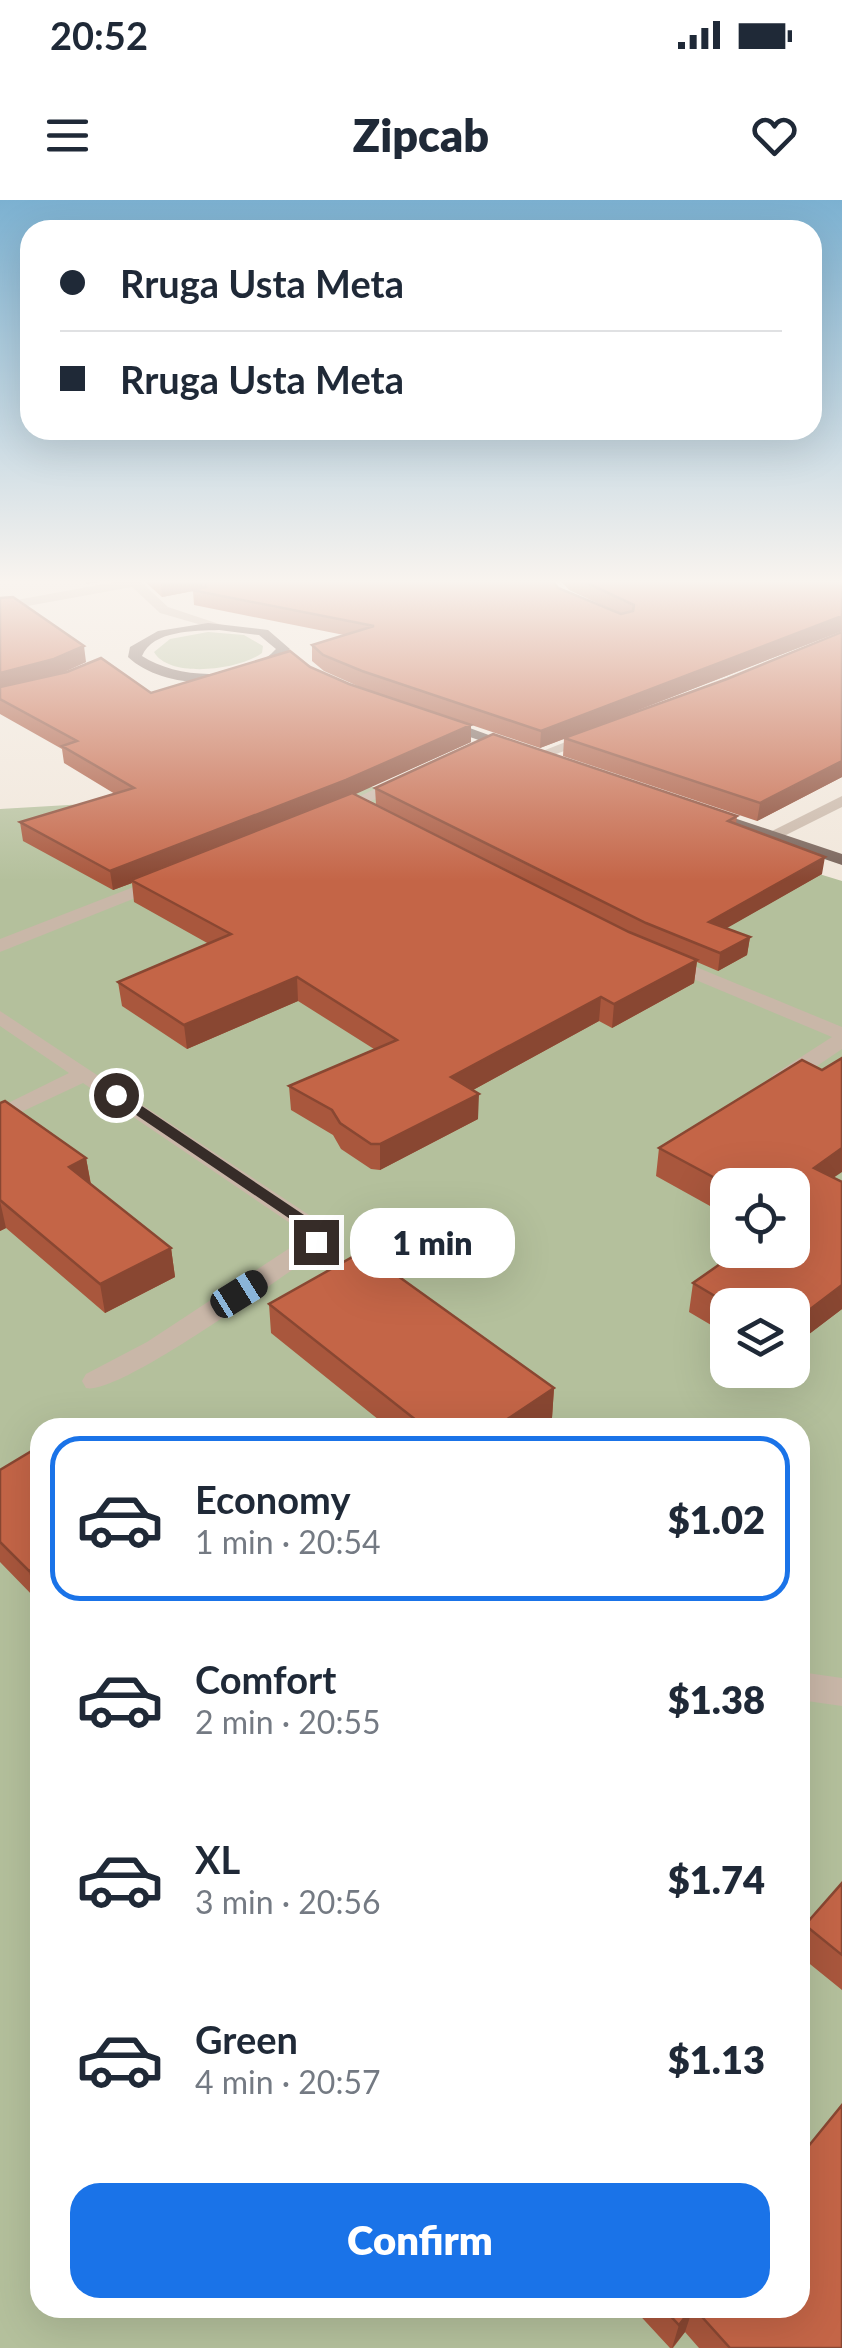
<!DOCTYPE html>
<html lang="en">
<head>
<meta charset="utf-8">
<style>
	body { margin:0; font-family:Lato,sans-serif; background:#f6f6f7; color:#1f2937; height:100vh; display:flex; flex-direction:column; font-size:38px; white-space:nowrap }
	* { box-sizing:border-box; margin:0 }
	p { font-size:32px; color:#747a83 }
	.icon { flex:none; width:55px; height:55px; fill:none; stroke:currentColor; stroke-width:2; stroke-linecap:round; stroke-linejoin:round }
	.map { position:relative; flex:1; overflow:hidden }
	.side { position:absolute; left:30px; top:1218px; width:780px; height:900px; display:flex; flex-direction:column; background:#fff; border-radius:30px; box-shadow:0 10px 40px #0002 }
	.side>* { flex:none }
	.hud { position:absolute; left:20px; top:20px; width:802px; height:220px; border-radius:30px; box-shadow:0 10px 40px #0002; display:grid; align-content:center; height:220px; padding:0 40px; background:#fff }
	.buttons { position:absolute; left:710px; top:968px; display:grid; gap:20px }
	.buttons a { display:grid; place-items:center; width:100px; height:100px; border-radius:20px; background:#fff; box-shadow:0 10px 40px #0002; font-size:50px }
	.end { position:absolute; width:45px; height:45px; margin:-22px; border:12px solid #362c28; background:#fff; box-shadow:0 0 0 5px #fff }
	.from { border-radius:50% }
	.bubble { position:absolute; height:70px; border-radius:30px; background:#fff; box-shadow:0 10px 40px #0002; font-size:32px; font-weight:800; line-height:70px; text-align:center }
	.car { position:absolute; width:30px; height:60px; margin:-30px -15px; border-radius:12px; box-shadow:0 0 8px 2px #0007; background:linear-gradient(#222 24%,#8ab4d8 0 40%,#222 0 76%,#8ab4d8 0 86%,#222 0) }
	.hud b { display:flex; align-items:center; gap:35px; height:95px; font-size:38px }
	.hud b+b { border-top:2px solid #e0e1e3 }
	.hud i { width:25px; height:25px; background:#1f2937 }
	ul { padding:18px 0 0; list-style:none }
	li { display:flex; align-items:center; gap:30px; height:165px; margin:0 20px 15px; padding:0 20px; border:5px solid transparent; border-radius:30px }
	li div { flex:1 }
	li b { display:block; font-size:38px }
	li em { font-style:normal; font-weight:800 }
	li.on { border-color:#1a73e8 }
	li>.icon { width:90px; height:90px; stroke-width:1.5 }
	.action { display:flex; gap:20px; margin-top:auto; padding:20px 40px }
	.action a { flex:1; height:115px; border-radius:30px; background:#1a73e8; color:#fff; font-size:40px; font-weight:800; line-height:115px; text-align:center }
	.status { display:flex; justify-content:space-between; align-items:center; height:70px; padding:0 50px; background:#fff; direction:ltr }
	.status svg { height:28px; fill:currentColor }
	header { display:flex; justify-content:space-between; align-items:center; height:130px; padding:0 40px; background:#fff; font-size:45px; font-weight:800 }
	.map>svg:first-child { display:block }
	.green { fill:#b4c09c; fill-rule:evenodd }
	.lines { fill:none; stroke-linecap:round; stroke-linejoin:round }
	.minor { fill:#c9b7a8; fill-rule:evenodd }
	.major { fill:#786359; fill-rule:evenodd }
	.wall { fill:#a9573d }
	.shaded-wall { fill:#894732 }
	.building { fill:#c46547; stroke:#894732; stroke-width:2.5 }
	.route { fill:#362c28 }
</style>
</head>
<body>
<div class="status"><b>20:52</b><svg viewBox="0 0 49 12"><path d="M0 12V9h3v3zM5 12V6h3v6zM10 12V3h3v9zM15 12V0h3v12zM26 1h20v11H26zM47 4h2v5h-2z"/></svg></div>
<header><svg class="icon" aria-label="menu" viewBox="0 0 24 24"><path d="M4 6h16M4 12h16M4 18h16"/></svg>Zipcab<svg class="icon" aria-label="heart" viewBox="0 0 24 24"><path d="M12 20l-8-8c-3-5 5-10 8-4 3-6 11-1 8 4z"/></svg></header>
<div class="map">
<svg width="842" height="2148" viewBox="0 0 842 2148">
	<rect width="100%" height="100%" fill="#f1e7db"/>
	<path class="green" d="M208 432 244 435 263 446 262 453C240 470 169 479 154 452L170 439Z
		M508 579 842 681V2148H0V609ZM728 985H792V1050H728ZM728 1105H792V1170H728ZM40 1228H800V2108H40Z"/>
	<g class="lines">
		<path class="minor" d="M126 380H139L168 407 225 426 219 430 160 413 132 387 0 411V403Z
			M596 530 603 534 601 537 543 559 530 556Z
			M407 574 413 576V582L340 615 326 612Z
			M842 596V607L776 640 762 636Z
			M162 676 168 677V685L0 752V739Z
			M667 755 842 827V849L789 885H773L770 880 773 875 832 837 660 765V757Z
			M0 811 309 1015 328 1042 325 1047C288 1072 118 1197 86 1188L82 1181 86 1174 147 1142 302 1040 293 1025 83 883 0 922V907L69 873 0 826Z
			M800 1472 842 1478V1506L800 1500Z"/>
		<path class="major" d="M208 423 268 430 290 449C257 491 166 493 128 457L130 447 158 431ZM219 430 259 435 276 449C246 483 177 479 142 456 153 430 194 431 219 430Z
			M435 519H445L524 548 511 551 435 525Z
			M704 612H716L842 654V665L704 618Z"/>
	</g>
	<path class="wall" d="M143 380H552L558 388 621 414 569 390 560 380H842V431L574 535 727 479 842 432V577L757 621 563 556 564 539 540 548 362 488 324 471 312 461V445L344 435 194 405 193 391 162 397Z
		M0 398 86 462 60 474 151 493 310 467 349 484 471 525V542L354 594 376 604 375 588 737 616 736 624 822 674 726 728 750 737 747 755 718 771 697 762 694 783 612 828 599 821 473 890 478 919 380 970 371 969 341 949 333 935 291 910 289 886 374 849 298 801 187 849 122 806 118 782 209 744 134 702 132 683 113 690 23 641 20 622 115 594 64 563 62 549 0 514Z
		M0 903 86 958 91 984 171 1048 175 1077 105 1113 6 1028 0 1031Z
		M659 948 834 978 842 982V1109L792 1147V1105H728V1135L689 1112 693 1083 792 1050V985H728V1016L656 976Z
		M269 1104 554 1188 552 1218 537 1228H389L271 1133Z
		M40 1246 35 1398 0 1362V1270Z
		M842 1683V1790L800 1756V1742L805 1725Z
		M633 2108H800L842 2148H699L685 2132 673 2148H670Z"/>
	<path class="shaded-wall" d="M86 380H110L86 384Z
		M172 380H203V389L162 397 161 382Z
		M842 416V431L540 548 541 531Z
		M84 446 86 462 57 475 0 490V473Z
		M471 525V542L347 598 131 680 132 683 113 690 110 671Z
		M842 561V577L757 621 760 603Z
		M825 657 822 674 706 740 709 722Z
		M750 737 747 755 718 771 720 753Z
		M697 760 694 783 612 828 614 804Z
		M297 777 298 801 187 849 184 825Z
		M601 797 599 821 451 902V877Z
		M479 894 478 919 380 970V944Z
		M842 948V972L808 995 814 968Z
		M86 958 91 986 69 967Z
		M0 1001 6 1028 0 1031Z
		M171 1048 175 1077 105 1113 100 1084Z
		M842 1085V1109L792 1147V1123Z
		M554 1188 552 1218 537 1228H494Z
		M40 1364V1395L35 1398 29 1371Z
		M693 2108 685 2132 672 2148 679 2125Z"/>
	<path class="building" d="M206 380H552L558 388 621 414 633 411 634 405 581 380H842V416L541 531 362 471 323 455 312 445 374 426 192 390 206 387Z
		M13 397 84 446 54 459 0 473V398Z
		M842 432V561L760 603 564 538 727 479Z
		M290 451 310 467 349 484 471 525 346 580 110 671 20 622 134 588 62 546 77 541 0 499V487L67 472 101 458 151 493Z
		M493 534 737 616 728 621 825 657 709 722 750 737 720 753 646 723 375 588Z
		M352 593 629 732 697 760 614 804 601 797 451 877 479 894 380 944H371L340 923 332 910 289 886 397 840 297 777 184 825 118 782 231 734 131 680Z
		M842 858V948L814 968 842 982V1085L792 1123V1105H730L693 1083 740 1050H792V985H728L659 948 802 860 822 870Z
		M5 901 86 958 69 967 171 1048 100 1084 0 1000V903Z
		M363 1051 554 1188 494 1228H426L269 1104Z
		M40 1246V1364L29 1371 0 1342V1270Z
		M842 1683V1755L805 1725Z
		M842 1905V2148H730L694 2108H800V1941L807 1948Z
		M663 2108H692L679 2125Z"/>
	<linearGradient id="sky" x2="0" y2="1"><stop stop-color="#7cb1d1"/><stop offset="0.56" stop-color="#f9f4ef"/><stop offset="1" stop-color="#f9f4ef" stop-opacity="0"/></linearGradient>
	<rect width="842" height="681" fill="url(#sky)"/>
	<path class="route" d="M111 892H121L307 1017 324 1042 322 1045H311L296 1023 111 898Z"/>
</svg>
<div class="buttons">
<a><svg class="icon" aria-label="locate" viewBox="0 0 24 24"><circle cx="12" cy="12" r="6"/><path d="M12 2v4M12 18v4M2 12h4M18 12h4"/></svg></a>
<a><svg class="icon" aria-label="layers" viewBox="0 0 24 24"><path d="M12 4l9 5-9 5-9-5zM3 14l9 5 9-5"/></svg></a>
</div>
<i class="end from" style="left:116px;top:895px"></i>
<i class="end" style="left:316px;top:1042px"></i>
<div class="bubble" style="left:350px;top:1008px;width:165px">1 min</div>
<i class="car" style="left:239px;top:1094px;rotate:58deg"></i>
<div class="hud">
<b><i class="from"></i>Rruga Usta Meta</b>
<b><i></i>Rruga Usta Meta</b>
</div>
<section class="side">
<ul>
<li class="on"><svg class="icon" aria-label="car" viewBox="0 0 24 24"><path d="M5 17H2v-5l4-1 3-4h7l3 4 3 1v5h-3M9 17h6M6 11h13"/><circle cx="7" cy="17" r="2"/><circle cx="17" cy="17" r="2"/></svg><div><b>Economy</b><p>1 min · 20:54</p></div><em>$1.02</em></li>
<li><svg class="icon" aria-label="car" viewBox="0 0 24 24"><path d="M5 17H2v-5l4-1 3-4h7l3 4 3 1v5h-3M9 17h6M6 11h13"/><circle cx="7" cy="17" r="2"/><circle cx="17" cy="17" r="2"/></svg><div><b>Comfort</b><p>2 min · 20:55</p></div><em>$1.38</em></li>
<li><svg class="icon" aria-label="car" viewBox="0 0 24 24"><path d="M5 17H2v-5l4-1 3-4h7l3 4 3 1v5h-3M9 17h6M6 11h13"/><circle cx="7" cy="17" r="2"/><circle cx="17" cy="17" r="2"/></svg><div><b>XL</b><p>3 min · 20:56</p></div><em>$1.74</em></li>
<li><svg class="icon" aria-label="car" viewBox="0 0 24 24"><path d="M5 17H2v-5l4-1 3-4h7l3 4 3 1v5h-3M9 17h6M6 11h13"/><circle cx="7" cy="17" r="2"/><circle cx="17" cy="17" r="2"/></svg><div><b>Green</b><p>4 min · 20:57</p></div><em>$1.13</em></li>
</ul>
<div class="action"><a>Confirm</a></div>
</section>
</div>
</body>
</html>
